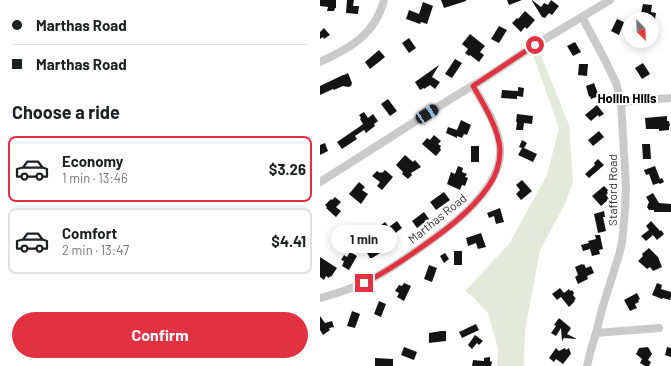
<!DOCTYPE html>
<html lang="en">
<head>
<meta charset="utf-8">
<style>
	body { margin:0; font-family:Barlow,sans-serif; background:#f6f6f6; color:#202124; height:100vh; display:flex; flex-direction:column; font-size:15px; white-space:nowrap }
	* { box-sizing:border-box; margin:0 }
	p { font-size:13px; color:#757577 }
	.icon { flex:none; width:22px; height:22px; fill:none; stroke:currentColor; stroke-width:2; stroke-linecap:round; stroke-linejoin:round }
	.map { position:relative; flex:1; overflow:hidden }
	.panel { display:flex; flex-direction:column; background:#fff; width:320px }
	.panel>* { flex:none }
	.top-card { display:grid; align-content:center; height:88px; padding:0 12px; background:#fff }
	.needle { width:26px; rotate:156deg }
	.buttons { position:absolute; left:303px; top:12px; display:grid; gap:8px }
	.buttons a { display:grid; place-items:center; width:36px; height:36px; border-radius:50%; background:#fff; box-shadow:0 2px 10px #0003; font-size:20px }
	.end { position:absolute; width:18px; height:18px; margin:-9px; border:5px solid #e23140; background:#fff; box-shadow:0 0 0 2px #fff }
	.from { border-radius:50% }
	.bubble { position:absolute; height:28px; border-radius:14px; background:#fff; box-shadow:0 2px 10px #0003; font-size:13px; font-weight:700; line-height:28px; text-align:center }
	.car { position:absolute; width:12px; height:24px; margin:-12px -6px; border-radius:5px; box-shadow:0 0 3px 1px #0007; background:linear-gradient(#222 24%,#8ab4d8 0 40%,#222 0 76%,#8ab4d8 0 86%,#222 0) }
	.top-card b { display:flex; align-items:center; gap:14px; height:38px; font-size:15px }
	.top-card b+b { border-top:1px solid #e0e0e0 }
	.top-card i { width:10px; height:10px; background:#202124 }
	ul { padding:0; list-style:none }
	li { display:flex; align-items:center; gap:12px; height:66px; margin:0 8px 6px; padding:0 4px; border:2px solid #e0e0e0; border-radius:8px }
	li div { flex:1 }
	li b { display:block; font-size:15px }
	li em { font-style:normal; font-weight:700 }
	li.active { border-color:#e23140 }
	li>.icon { width:36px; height:36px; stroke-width:1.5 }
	h2 { padding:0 12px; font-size:18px; line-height:48px }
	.button { display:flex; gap:8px; margin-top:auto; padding:8px 12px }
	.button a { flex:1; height:46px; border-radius:24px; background:#e23140; color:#fff; font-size:16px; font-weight:700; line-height:46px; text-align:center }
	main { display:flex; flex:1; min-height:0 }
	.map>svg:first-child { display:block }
	.green { fill:#e3eada }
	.building { fill:#141414 }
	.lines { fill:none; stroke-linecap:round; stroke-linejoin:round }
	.minor { stroke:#cacaca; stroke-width:8 }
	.route { stroke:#e23140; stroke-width:5 }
	.labels { text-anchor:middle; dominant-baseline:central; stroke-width:4; stroke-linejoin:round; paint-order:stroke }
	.street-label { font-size:12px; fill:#2d2d2d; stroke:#fff }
	.neighbourhood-label { font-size:13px; font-weight:bold; fill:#000; stroke:#fff }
</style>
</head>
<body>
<main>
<section class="panel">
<div class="top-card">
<b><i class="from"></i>Marthas Road</b>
<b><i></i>Marthas Road</b>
</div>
<h2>Choose a ride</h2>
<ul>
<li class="active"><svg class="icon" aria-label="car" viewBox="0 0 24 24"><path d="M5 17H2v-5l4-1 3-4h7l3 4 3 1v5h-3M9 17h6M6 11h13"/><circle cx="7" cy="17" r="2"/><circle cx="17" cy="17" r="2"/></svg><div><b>Economy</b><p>1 min · 13:46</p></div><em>$3.26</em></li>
<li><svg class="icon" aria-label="car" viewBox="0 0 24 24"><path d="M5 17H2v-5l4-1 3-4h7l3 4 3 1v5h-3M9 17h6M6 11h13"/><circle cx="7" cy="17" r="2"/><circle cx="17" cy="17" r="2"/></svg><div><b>Comfort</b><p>2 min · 13:47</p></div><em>$4.41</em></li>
</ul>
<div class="button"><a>Confirm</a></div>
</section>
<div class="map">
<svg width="351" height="366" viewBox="0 0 351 366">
	<rect width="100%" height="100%" fill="#fff"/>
	<path class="green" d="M219 51 249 125 253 182 245 204 220 250 205 331 204 366H177L178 349 168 313 152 296 145 291 189 244 227 175 239 128 213 55Z"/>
	<path class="building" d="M0 0H16V8H15L14 11H7L8 7 0 6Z
		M27 0H34L33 6H39L38 14 26 13Z
		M121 0H146V1L124 8Z
		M187 0H202L189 5Z
		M212 0 221 7 224 3 228 5 231 0 239 6 232 15 229 13 225 18 222 17 212 1Z
		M103 2 113 6 107 24 101 22 100 24 86 19 89 10 99 14Z
		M323 4 332 5 331 12 336 13 335 19 320 18Z
		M205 11 215 20 207 29 205 27 201 32 192 23 197 18 198 19Z
		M297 19 304 22 299 35 291 31Z
		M179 26 187 30 179 43 171 39Z
		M4 28 10 35 4 39 3 37 0 39V32Z
		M150 34 165 46 160 52 164 55 159 62 150 55 149 56 145 53 148 49 142 44Z
		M89 38 96 48 89 53 82 43Z
		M255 42 261 52 253 56 247 46Z
		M59 50 65 57 50 69 45 62Z
		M135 59 142 63 132 78 125 74Z
		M323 63 330 74 322 79 315 68Z
		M259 64H268L267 76 258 75Z
		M119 65 112 77 120 82 115 89 110 85 104 89V88L100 90 95 82Z
		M28 73 32 83 31 86 28 87 23 86 14 90 13 89 0 95V86L23 75H24Z
		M274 83 279 96 271 99 270 96 269 97 266 86Z
		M198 87 204 88 203 97 197 96V99L181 98 182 90 198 91Z
		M68 99 77 111 70 116 61 104Z
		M277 105 284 114 279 117 278 115 271 121 265 115Z
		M44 112 48 118 53 114 58 121 54 124 55 126 46 133 44 130 35 136 37 139 22 149 17 142 39 127 43 124 40 119 41 118 39 115Z
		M197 114 213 116 212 124 204 123 203 130H196L197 122H196Z
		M347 116V121H349L350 126H349V130L339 131V129H326L325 118Z
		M141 120 151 125 147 135 144 134 142 138 137 136V138L126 133 128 127 137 130Z
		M279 131 284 137 273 146 268 140Z
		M114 135 121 141 118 144 121 146 120 148 121 150 116 156 102 144 107 138 110 140Z
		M202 140 207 143 204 148 217 154 213 162 198 155 202 148 199 147Z
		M5 143 8 151 0 155V145Z
		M322 144H330L331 159H323Z
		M151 146H159V162H151Z
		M85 155 93 162 95 160 101 167 91 173 92 175 88 179 82 174 83 172 76 165Z
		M278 159 284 165 269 178 265 174 275 165 274 163Z
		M138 166 143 168 142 172 147 174 145 177 148 178 145 186 142 185 140 190 127 184 131 172 135 174Z
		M335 166 340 179 342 178 344 182 340 184 339 183 333 185 329 174 326 175 324 170Z
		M65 170 73 177 62 190 57 186 60 182 52 176 57 171 60 173 61 172 62 173Z
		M202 180 212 191 201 200 196 194 200 190 196 185Z
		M39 182 45 187 42 190 48 194 41 204 29 194Z
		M284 186 288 190 287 192 288 193 286 195 289 199 281 206 272 196Z
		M124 192 130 200 116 210 110 202Z
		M333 193 339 203 351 204V212H334V210H329L327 207 329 202 326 197Z
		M15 197 21 202 16 207 21 211 16 217 6 208 7 207 5 205 11 199 12 200Z
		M180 208 184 222 176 224 174 216 169 218 167 213Z
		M284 211 285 217H283L286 231 278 233 274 214Z
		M104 212 109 219 97 228 92 221Z
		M77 221 82 228 69 238 60 226 65 222 69 227Z
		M331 221 340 231 341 230 344 234 337 240 333 235 326 241 321 236 329 230 326 226Z
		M161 233 166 247 158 249 156 243 148 246 146 238Z
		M275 235H280L283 249 279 250 280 254 272 256 270 249 263 251 261 245 269 243 268 241 276 239Z
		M60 242 65 250 52 258H50L46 251Z
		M329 248 338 257 342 267 333 271 330 267 327 269 318 261 323 256 322 254Z
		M134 251H142V265H134Z
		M30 252 37 256 29 270 22 266 24 261 21 260 24 255 27 257Z
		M125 253 129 259 124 263 120 256Z
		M0 257 17 268 11 277 10 276 9 278 6 276 4 280 0 277Z
		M262 264 263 265 264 264 266 268 271 266 274 273 267 276 268 279 258 284 255 277 258 275 255 267Z
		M109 265 117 268 112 282 104 279Z
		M84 283 91 286 84 301 77 297 79 293 75 291 79 285 82 286Z
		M337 283 342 285 341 289 351 292V297L350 300 343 298 342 299 332 295Z
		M240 288 244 293 249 289 250 291 252 290 254 293 253 295 256 299 254 300 255 301 249 307 241 297 237 300 232 294Z
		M317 293 320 299 318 300 319 302 315 304 317 308 310 311 304 300Z
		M59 301 66 304 61 317 54 314Z
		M32 311 40 314 35 328 27 326Z
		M0 316 5 323 12 321 14 327 9 328 10 330 3 335 0 330Z
		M239 318 251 328 247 334 257 339 244 338 242 341 241 328 236 336 231 333 236 326 234 325Z
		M156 324 159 330 142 338 139 332Z
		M121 331H126V341L109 343V333Z
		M155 335 163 341 159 345 157 343 152 349 148 345Z
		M84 347 97 352 94 360 81 355Z
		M328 347 332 354 328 360 331 362 329 366H325L320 363 322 359 316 354 319 348Z
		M347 347 351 348V357L345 355Z
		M236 348 239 351 245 348 246 350 249 348 251 354 250 355 243 364 236 359 234 362 229 358Z
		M170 357V361L172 362 171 366H152L153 360 164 361V358Z
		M55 358 73 359V366H55Z"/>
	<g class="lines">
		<path class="minor" d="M262 17 285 60 296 83 301 102 306 188 305 210 302 243 299 255 282 309 276 333 270 353 267 366
			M0 62C30 48 55 35 64 0
			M301 102 351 98
			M0 182 129 100 167 77 215 45 290 0
			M0 298C20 293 39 286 57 276 69 270 81 261 93 253 123 232 176 196 180 156 182 131 165 106 153 86
			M276 333 339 328"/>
	</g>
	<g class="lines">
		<path class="route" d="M44 283C62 274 79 263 96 251 122 233 150 213 168 187 176 176 180 163 180 150 179 129 163 103 153 86L215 45"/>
	</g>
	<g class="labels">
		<g class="street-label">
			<text transform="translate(292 190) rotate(-90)">Stafford Road</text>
			<text transform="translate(117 218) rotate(-39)">Marthas Road</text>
		</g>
		<g class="neighbourhood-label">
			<text x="307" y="98">Hollin Hills</text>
		</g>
	</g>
</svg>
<div class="buttons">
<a><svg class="needle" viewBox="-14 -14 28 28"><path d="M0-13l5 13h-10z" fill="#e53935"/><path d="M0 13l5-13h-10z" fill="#757577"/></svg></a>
</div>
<i class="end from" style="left:215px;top:45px"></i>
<i class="end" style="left:44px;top:283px"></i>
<div class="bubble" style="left:11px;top:225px;width:66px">1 min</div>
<i class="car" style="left:107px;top:114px;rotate:57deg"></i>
</div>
</main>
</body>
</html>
